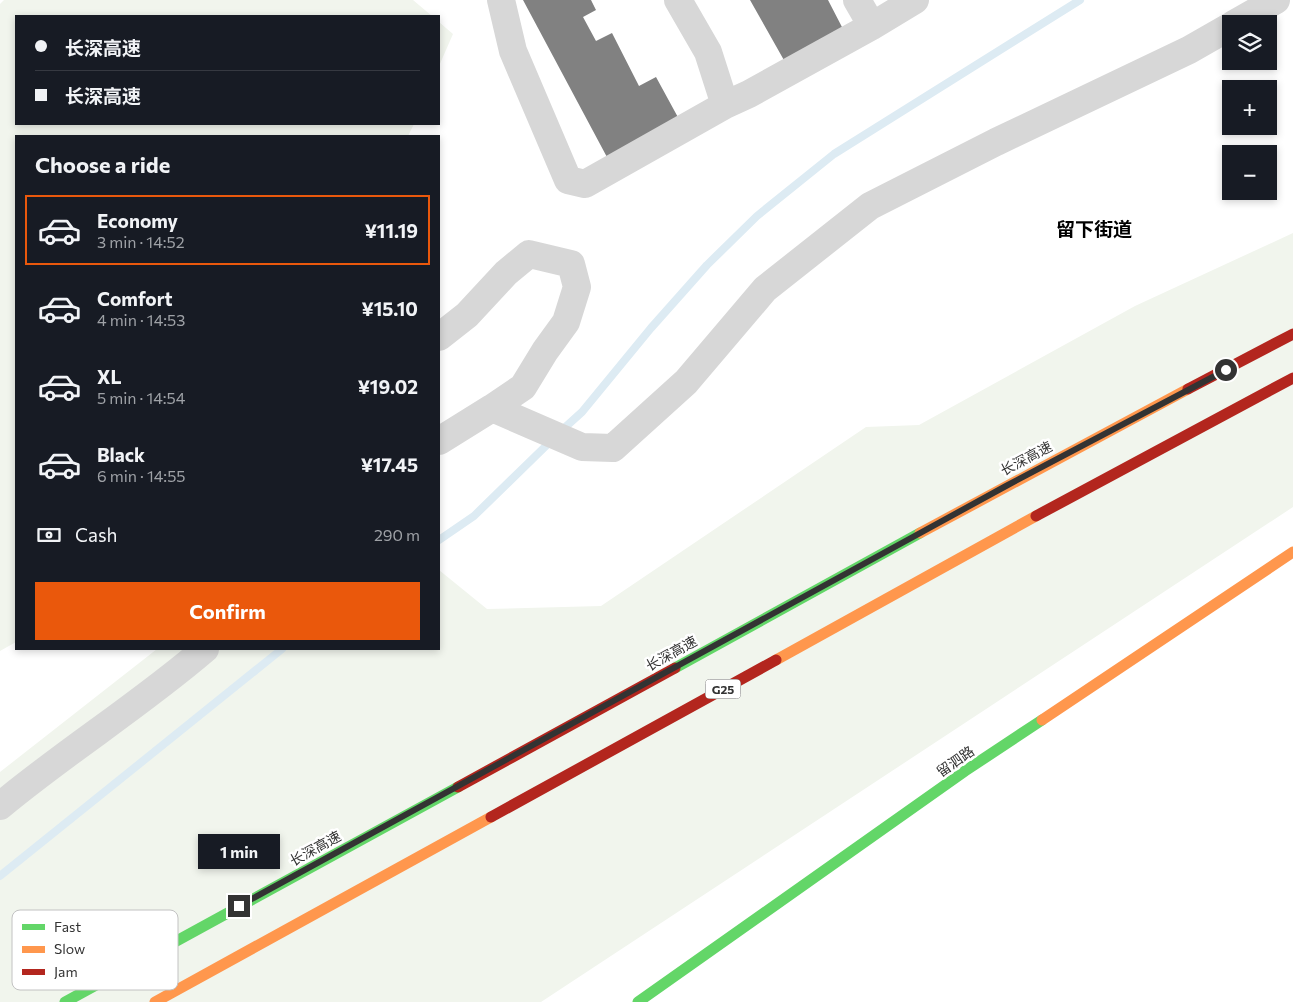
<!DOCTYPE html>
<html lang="en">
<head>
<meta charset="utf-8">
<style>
	body { margin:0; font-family:Commissioner,"Noto Sans SC",sans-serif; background:#242831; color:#f1f3f6; height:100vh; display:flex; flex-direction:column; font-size:19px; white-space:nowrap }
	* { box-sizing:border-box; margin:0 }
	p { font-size:16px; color:#9ea1a6 }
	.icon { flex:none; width:28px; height:28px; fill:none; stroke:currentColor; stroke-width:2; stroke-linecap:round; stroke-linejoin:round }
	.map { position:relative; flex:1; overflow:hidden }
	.details { position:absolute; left:15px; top:135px; width:425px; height:515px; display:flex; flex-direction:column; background:#171b24; border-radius:0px; box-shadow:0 2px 8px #0003 }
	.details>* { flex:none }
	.banner { position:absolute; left:15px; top:15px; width:425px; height:110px; border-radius:0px; box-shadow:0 2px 8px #0003; display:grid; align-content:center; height:110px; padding:0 20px; background:#171b24 }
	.fabs { position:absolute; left:1222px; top:15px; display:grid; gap:10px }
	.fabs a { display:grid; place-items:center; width:55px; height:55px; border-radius:0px; background:#171b24; box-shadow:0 2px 8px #0003; font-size:25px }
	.end { position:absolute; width:22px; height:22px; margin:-11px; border:6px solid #333; background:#fff; box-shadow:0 0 0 2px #fff }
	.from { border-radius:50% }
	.bubble { position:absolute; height:35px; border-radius:0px; background:#171b24; box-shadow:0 2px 8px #0003; font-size:16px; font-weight:700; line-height:35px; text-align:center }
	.banner b { display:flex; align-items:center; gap:18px; height:48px; font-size:19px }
	.banner b+b { border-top:1px solid #363941 }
	.banner i { width:12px; height:12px; background:#f1f3f6 }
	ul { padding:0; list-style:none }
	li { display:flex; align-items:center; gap:15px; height:70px; margin:0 10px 8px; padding:0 10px; border:2px solid transparent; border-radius:0px }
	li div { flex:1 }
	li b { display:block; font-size:19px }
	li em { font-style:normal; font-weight:700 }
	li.active { border-color:#ea580c }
	li>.icon { width:45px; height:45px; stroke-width:1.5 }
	h2 { padding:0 20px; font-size:22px; line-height:60px }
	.pay { display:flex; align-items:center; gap:12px; height:55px; padding:0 20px; font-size:19px }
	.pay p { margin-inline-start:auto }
	.primary-button { display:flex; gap:10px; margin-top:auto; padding:10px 20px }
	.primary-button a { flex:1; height:58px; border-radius:0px; background:#ea580c; color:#fff; font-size:20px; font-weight:700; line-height:58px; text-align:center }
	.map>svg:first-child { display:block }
	.green { fill:#f1f5ed }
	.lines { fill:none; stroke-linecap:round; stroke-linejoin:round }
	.stream { stroke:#ddebf3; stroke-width:8 }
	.building { fill:#818181 }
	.street { stroke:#d7d7d7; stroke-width:28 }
	.fast { stroke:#63d668; stroke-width:11 }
	.slow { stroke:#ff974d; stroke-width:11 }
	.jam { stroke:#b3261e; stroke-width:11 }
	.route { stroke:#333; stroke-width:6 }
	.labels { text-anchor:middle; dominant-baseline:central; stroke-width:5; stroke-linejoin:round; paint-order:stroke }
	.shield { fill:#fff; stroke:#707070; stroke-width:1 }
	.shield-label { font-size:12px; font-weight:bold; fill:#333 }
	.street-label { font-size:14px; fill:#333; stroke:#fff }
	.district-label { font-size:19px; font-weight:bold; fill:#000; stroke:#fff }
	.key { fill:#fff; stroke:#c2c2c2; stroke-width:1 }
	.key-label { font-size:14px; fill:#333 }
</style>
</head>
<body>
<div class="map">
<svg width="1293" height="1002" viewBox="0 0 1293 1002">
	<rect width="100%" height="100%" fill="#fff"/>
	<path class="green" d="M4 0H413L432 16H16V124H414L408 136H16V642L0 651V4Z
		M439 22 453 34 439 66Z
		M1293 233V507L541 1002H0V772L157 649H439V570L487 609 601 606 866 427 919 425 1135 306Z"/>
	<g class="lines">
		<path class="stream" d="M561 431 582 412 651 328 707 265 757 216 834 154 1080 0
			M439 540 474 516 553 439
			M0 876 282 649"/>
	</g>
	<path class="building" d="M523 0H591L596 10 583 17 596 41 612 33 639 86 656 77 680 121 608 159Z
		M750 0H828L843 29 785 62Z"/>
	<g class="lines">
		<path class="street" d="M501 0 513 51 568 180 585 184 725 105
			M678 0 708 52 725 105 749 94 872 26
			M857 0 872 26 915 0
			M1234 24 1276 0
			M439 337 467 315 506 273 529 254 571 264 577 287 566 322 545 351 523 387 492 408
			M439 441 492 408 582 447 613 448 686 382 765 289 870 206 996 142 1189 50 1231 26
			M0 806C66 751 140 705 205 649"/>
		<path class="fast" d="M675 668 920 533
			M65 1002 458 787
			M638 1002 965 771 1042 720"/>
		<path class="slow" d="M920 533 1188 389
			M776 660 1036 516
			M1042 720 1293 552
			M155 1002 491 817"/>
		<path class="jam" d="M1188 389 1293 334
			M1036 516 1293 378
			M458 787 675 668
			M491 817 776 660"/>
	</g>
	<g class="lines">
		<path class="route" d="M239 906 1006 486 1226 370"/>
	</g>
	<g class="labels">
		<rect class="shield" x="705.5" y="679.5" width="35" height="19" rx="4"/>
		<g class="shield-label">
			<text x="723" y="689">G25</text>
		</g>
		<g class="street-label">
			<text transform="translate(1026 458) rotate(-28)">长深高速</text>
			<text transform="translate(671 653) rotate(-29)">长深高速</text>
			<text transform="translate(955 761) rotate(-35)">留泗路</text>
			<text transform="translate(315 848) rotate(-29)">长深高速</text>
		</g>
		<g class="district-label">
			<text x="1094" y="228">留下街道</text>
		</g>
	</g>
	<rect x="12" y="910" width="166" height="80" rx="8" class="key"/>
	<rect x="22" y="924" width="23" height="6" fill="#63d668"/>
	<rect x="22" y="946" width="23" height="7" fill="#ff974d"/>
	<rect x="22" y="969" width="23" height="6" fill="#b3261e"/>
	<g class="key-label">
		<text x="54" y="932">Fast</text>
		<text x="54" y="954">Slow</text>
		<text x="54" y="977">Jam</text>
	</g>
</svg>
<div class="fabs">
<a><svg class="icon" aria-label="layers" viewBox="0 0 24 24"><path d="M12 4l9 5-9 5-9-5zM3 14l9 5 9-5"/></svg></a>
<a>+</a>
<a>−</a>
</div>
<i class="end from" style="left:1226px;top:370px"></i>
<i class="end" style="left:239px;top:906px"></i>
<div class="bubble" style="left:198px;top:834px;width:82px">1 min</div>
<div class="banner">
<b><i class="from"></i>长深高速</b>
<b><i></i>长深高速</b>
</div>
<section class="details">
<h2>Choose a ride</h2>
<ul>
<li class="active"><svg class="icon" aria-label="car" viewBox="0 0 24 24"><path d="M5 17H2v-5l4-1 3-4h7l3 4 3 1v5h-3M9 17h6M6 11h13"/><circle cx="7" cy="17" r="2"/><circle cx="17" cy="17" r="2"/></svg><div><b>Economy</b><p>3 min · 14:52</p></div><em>¥11.19</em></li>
<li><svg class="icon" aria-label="car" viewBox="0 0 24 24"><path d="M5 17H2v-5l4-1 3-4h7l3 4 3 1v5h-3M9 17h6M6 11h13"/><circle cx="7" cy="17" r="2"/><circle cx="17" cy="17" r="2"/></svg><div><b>Comfort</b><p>4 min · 14:53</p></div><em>¥15.10</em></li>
<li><svg class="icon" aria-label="car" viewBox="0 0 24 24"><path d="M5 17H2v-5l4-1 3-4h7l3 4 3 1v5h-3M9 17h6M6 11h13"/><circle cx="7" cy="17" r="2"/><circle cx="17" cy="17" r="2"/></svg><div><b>XL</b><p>5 min · 14:54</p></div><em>¥19.02</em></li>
<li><svg class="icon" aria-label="car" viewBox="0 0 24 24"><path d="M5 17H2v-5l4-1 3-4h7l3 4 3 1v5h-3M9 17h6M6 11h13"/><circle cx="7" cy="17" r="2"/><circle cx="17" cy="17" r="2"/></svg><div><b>Black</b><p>6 min · 14:55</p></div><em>¥17.45</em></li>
</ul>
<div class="pay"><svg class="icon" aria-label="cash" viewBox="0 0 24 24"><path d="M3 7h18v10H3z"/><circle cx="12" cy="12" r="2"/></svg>Cash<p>290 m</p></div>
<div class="primary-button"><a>Confirm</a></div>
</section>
</div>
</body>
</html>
